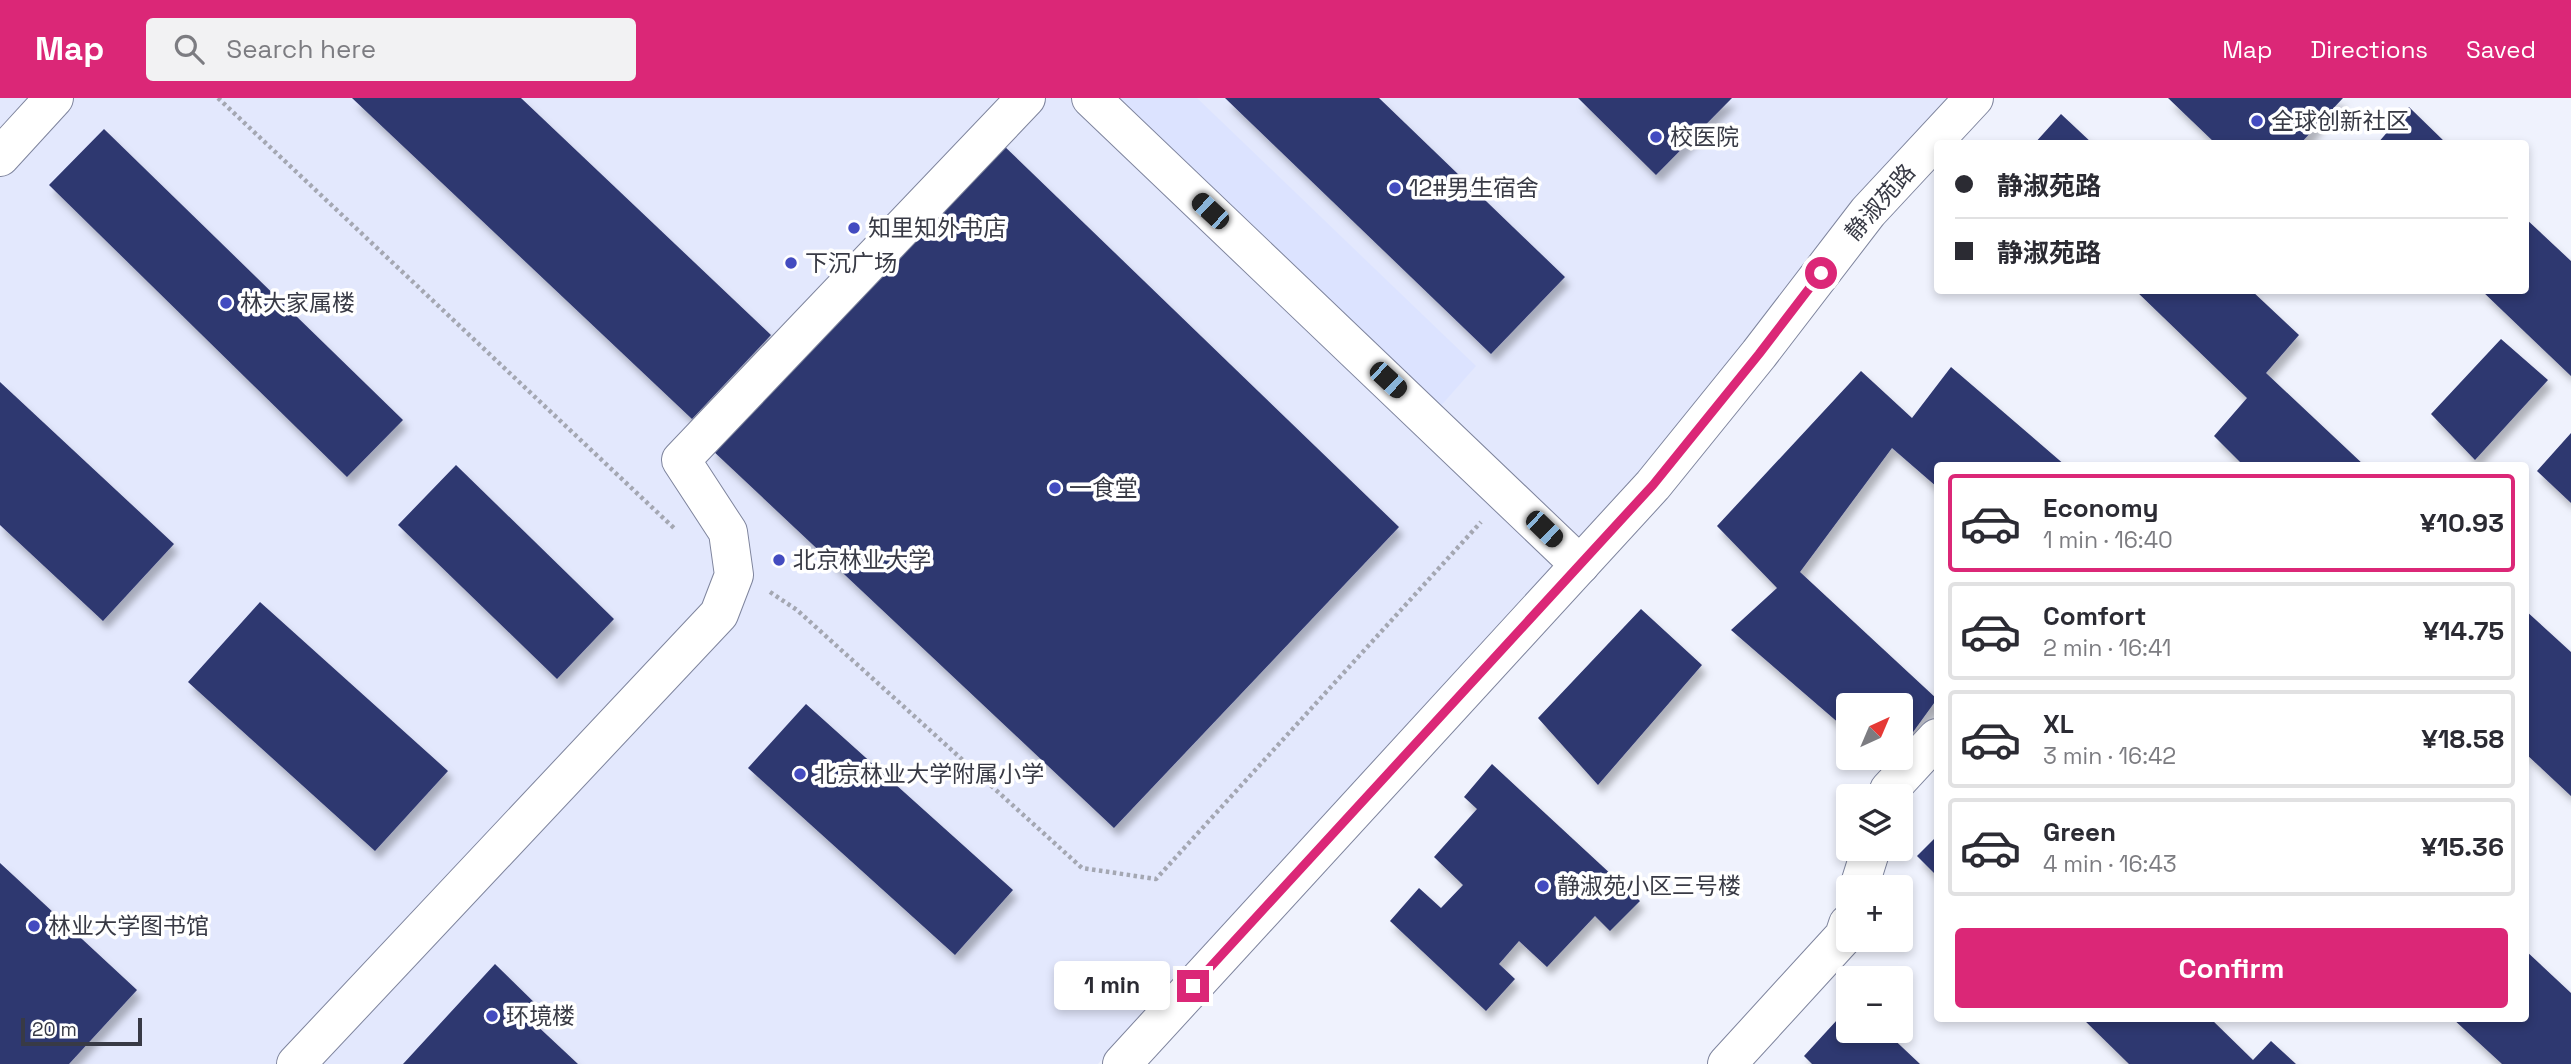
<!DOCTYPE html>
<html lang="en">
<head>
<meta charset="utf-8">
<style>
	body { margin:0; font-family:"Space Grotesk","Noto Sans SC",sans-serif; background:#f2f2f3; color:#2b2b33; height:100vh; display:flex; flex-direction:column; font-size:26px; white-space:nowrap }
	* { box-sizing:border-box; margin:0 }
	p { font-size:23px; color:#7c7c81 }
	.icon { flex:none; width:38px; height:38px; fill:none; stroke:currentColor; stroke-width:2; stroke-linecap:round; stroke-linejoin:round }
	.map { position:relative; flex:1; overflow:hidden }
	.sheet { position:absolute; left:1934px; top:364px; width:595px; height:560px; display:flex; flex-direction:column; background:#fff; border-radius:7px; box-shadow:0 4px 10px #0003 }
	.sheet>* { flex:none }
	.guide { position:absolute; left:1934px; top:42px; width:595px; height:154px; border-radius:7px; box-shadow:0 4px 10px #0003; display:grid; align-content:center; height:154px; padding:0 21px; background:#fff }
	.needle { width:46px; rotate:44deg }
	.tools { position:absolute; left:1836px; top:595px; display:grid; gap:14px }
	.tools a { display:grid; place-items:center; width:77px; height:77px; border-radius:7px; background:#fff; box-shadow:0 4px 10px #0003; font-size:35px }
	.scale { position:absolute; left:21px; bottom:18px; width:121px; box-sizing:border-box; padding-left:7px; border:4px solid #383a45; border-top:0; font-size:19px; line-height:24px; white-space:nowrap; color:#383a45; -webkit-text-stroke:5px #fff; paint-order:stroke }
	.end { position:absolute; width:32px; height:32px; margin:-16px; border:9px solid #db2777; background:#fff; box-shadow:0 0 0 4px #fff }
	.from { border-radius:50% }
	.bubble { position:absolute; height:49px; border-radius:7px; background:#fff; box-shadow:0 4px 10px #0003; font-size:23px; font-weight:700; line-height:49px; text-align:center }
	.car { position:absolute; width:21px; height:42px; margin:-21px -10px; border-radius:9px; box-shadow:0 0 5px 2px #0007; background:linear-gradient(#222 24%,#8ab4d8 0 40%,#222 0 76%,#8ab4d8 0 86%,#222 0) }
	.guide b { display:flex; align-items:center; gap:24px; height:66px; font-size:26px }
	.guide b+b { border-top:2px solid #e1e1e2 }
	.guide i { width:18px; height:18px; background:#2b2b33 }
	ul { padding:12px 0 0; list-style:none }
	li { display:flex; align-items:center; gap:21px; height:98px; margin:0 14px 10px; padding:0 7px; border:4px solid #e1e1e2; border-radius:7px }
	li div { flex:1 }
	li b { display:block; font-size:26px }
	li em { font-style:normal; font-weight:700 }
	li.on { border-color:#db2777 }
	li>.icon { width:63px; height:63px; stroke-width:1.5 }
	.cta { display:flex; gap:14px; margin-top:auto; padding:14px 21px }
	.cta a { flex:1; height:80px; border-radius:7px; background:#db2777; color:#fff; font-size:28px; font-weight:700; line-height:80px; text-align:center }
	header { display:flex; align-items:center; gap:42px; box-sizing:border-box; height:98px; padding:0 35px; background:#db2777; color:#fff }
	header strong { font-size:33px }
	nav { display:flex; gap:38px; margin-inline-start:auto; font-size:24px }
	.search { width:490px; height:63px; background:#f2f2f3; display:flex; align-items:center; gap:18px; box-sizing:border-box; padding:0 24px; border-radius:7px; color:#7c7c81; font-size:26px }
	.map>svg:first-child { display:block }
	.built { fill:#e3e8fd }
	.green { fill:#dce3ff }
	.building { fill:#2f3770; filter:url(#shadow) }
	.lines { fill:none; stroke-linecap:round; stroke-linejoin:round }
	.street-casing { stroke:#7e849d; stroke-width:40 }
	.secondary-casing { stroke:#7e849d; stroke-width:40 }
	.path { stroke:#a4a7b2; stroke-width:4.5; stroke-dasharray:3.5 3.5; stroke-linecap:butt }
	.street { stroke:#fff; stroke-width:38 }
	.secondary { stroke:#fff; stroke-width:38 }
	.route { stroke:#db2777; stroke-width:9 }
	.poi-dot { fill:#434bc0; stroke:#fff; stroke-width:2.5 }
	.labels { text-anchor:middle; dominant-baseline:central; stroke-width:7; stroke-linejoin:round; paint-order:stroke }
	.poi-label { font-size:23px; fill:#383a45; stroke:#fff; text-anchor:start }
	.street-label { font-size:23px; fill:#383a45; stroke:#fff }
</style>
</head>
<body>
<header>
<strong>Map</strong>
<div class="search"><svg class="icon" aria-label="search" viewBox="0 0 24 24"><circle cx="10" cy="10" r="6"/><path d="M15 15l6 6"/></svg>Search here</div>
<nav><a>Map</a><a>Directions</a><a>Saved</a></nav>
</header>
<div class="map">
<svg width="2571" height="966" viewBox="0 0 2571 966">
	<defs>
		<filter id="shadow"><feDropShadow dx="4.5" dy="8" stdDeviation="3.5" flood-color="#0004"/></filter>
	</defs>
	<rect width="100%" height="100%" fill="#eff2fd"/>
	<path class="built" d="M0 0H1982L1098 966H0Z"/>
	<path class="green" d="M1105 0H1197L1476 268 1431 319Z"/>
	<path class="building" d="M352 0H521L771 237 692 321Z
		M1225 0H1379L1565 179 1491 256Z
		M1578 0H1732L1656 77Z
		M2168 0H2343L2300 46H2216Z
		M2409 9 2447 46H2377Z
		M2061 16 2093 46H2034Z
		M104 31 403 322 347 379 49 87Z
		M1001 45 1399 429 1114 730 711 351Z
		M2525 120 2571 163V278L2481 192H2525Z
		M2135 192H2251L2299 237 2266 275 2365 368H2244L2214 338 2247 300Z
		M2501 241 2548 282 2475 362 2431 316Z
		M1951 269 2066 368H1937V389L1892 350 1800 474 1937 601 1900 652V607H1848V633L1731 532 1777 490 1717 428 1861 273 1912 320Z
		M0 284 174 446 103 523 0 427Z
		M2571 335V405L2537 373Z
		M456 367 614 521 557 581 398 427Z
		M260 504 448 673 375 753 188 584Z
		M1641 511 1702 567 1598 687 1538 620Z
		M2525 512 2571 554V698L2525 655Z
		M806 606 1013 792 955 857 748 670Z
		M1492 666 1640 803 1610 833 1595 818 1547 869 1519 843 1499 866 1515 881 1486 913 1390 823 1419 790 1441 810 1463 787 1434 759 1477 711 1464 699Z
		M1937 738V778L1917 758Z
		M0 765 137 892 69 966H0Z
		M2525 852 2571 895V966H2502L2452 920H2525Z
		M495 866 543 913 532 923 578 966H403Z
		M1848 910V933H1885L1920 966H1812L1804 958Z
		M2082 920H2210L2253 962 2271 943 2296 966H2129Z"/>
	<g class="lines">
		<g class="street-casing">
			<path id="street" d="M1091 0 1580 467
				M0 59 54 0
				M1887 698 1889 692 1937 640
				M1859 789 1871 751
				M296 966 719 516 734 477 728 434 681 362 1026 0
				M1727 966 1844 838 1848 826"/>
		</g>
		<g class="secondary-casing">
			<path id="secondary" d="M1122 966 1653 387 1759 256 1868 114 1974 0"/>
		</g>
		<path class="path" d="M218 0 676 432
			M770 494 797 512 1082 770 1156 781 1481 424"/>
		<use href="#street" class="street"/>
		<use href="#secondary" class="secondary"/>
	</g>
	<g class="lines">
		<path class="route" d="M1193 888 1653 387 1759 256 1821 175"/>
	</g>
	<g class="poi-dot">
		<circle cx="2257" cy="23" r="7"/>
		<circle cx="1656" cy="39" r="7"/>
		<circle cx="1395" cy="90" r="7"/>
		<circle cx="854" cy="130" r="7"/>
		<circle cx="791" cy="165" r="7"/>
		<circle cx="226" cy="205" r="7"/>
		<circle cx="1055" cy="390" r="7"/>
		<circle cx="779" cy="462" r="7"/>
		<circle cx="800" cy="676" r="7"/>
		<circle cx="1543" cy="788" r="7"/>
		<circle cx="34" cy="828" r="7"/>
		<circle cx="492" cy="918" r="7"/>
	</g>
	<g class="labels">
		<g class="poi-label">
			<text x="2271" y="23">全球创新社区</text>
			<text x="1670" y="39">校医院</text>
			<text x="1409" y="90">12#男生宿舍</text>
			<text x="868" y="130">知里知外书店</text>
			<text x="805" y="165">下沉广场</text>
			<text x="240" y="205">林大家属楼</text>
			<text x="1069" y="390">一食堂</text>
			<text x="793" y="462">北京林业大学</text>
			<text x="814" y="676">北京林业大学附属小学</text>
			<text x="1557" y="788">静淑苑小区三号楼</text>
			<text x="48" y="828">林业大学图书馆</text>
			<text x="506" y="918">环境楼</text>
		</g>
		<g class="street-label">
			<text transform="translate(1880 104) rotate(-49)">静淑苑路</text>
		</g>
	</g>
</svg>
<div class="tools">
<a><svg class="needle" viewBox="-14 -14 28 28"><path d="M0-13l5 13h-10z" fill="#e53935"/><path d="M0 13l5-13h-10z" fill="#7c7c81"/></svg></a>
<a><svg class="icon" aria-label="layers" viewBox="0 0 24 24"><path d="M12 4l9 5-9 5-9-5zM3 14l9 5 9-5"/></svg></a>
<a>+</a>
<a>−</a>
</div>
<div class="scale">20 m</div>
<i class="end from" style="left:1821px;top:175px"></i>
<i class="end" style="left:1193px;top:888px"></i>
<div class="bubble" style="left:1054px;top:863px;width:116px">1 min</div>
<i class="car" style="left:1210px;top:113px;rotate:313deg"></i>
<i class="car" style="left:1388px;top:282px;rotate:133deg"></i>
<i class="car" style="left:1544px;top:431px;rotate:134deg"></i>
<div class="guide">
<b><i class="from"></i>静淑苑路</b>
<b><i></i>静淑苑路</b>
</div>
<section class="sheet">
<ul>
<li class="on"><svg class="icon" aria-label="car" viewBox="0 0 24 24"><path d="M5 17H2v-5l4-1 3-4h7l3 4 3 1v5h-3M9 17h6M6 11h13"/><circle cx="7" cy="17" r="2"/><circle cx="17" cy="17" r="2"/></svg><div><b>Economy</b><p>1 min · 16:40</p></div><em>¥10.93</em></li>
<li><svg class="icon" aria-label="car" viewBox="0 0 24 24"><path d="M5 17H2v-5l4-1 3-4h7l3 4 3 1v5h-3M9 17h6M6 11h13"/><circle cx="7" cy="17" r="2"/><circle cx="17" cy="17" r="2"/></svg><div><b>Comfort</b><p>2 min · 16:41</p></div><em>¥14.75</em></li>
<li><svg class="icon" aria-label="car" viewBox="0 0 24 24"><path d="M5 17H2v-5l4-1 3-4h7l3 4 3 1v5h-3M9 17h6M6 11h13"/><circle cx="7" cy="17" r="2"/><circle cx="17" cy="17" r="2"/></svg><div><b>XL</b><p>3 min · 16:42</p></div><em>¥18.58</em></li>
<li><svg class="icon" aria-label="car" viewBox="0 0 24 24"><path d="M5 17H2v-5l4-1 3-4h7l3 4 3 1v5h-3M9 17h6M6 11h13"/><circle cx="7" cy="17" r="2"/><circle cx="17" cy="17" r="2"/></svg><div><b>Green</b><p>4 min · 16:43</p></div><em>¥15.36</em></li>
</ul>
<div class="cta"><a>Confirm</a></div>
</section>
</div>
</body>
</html>
